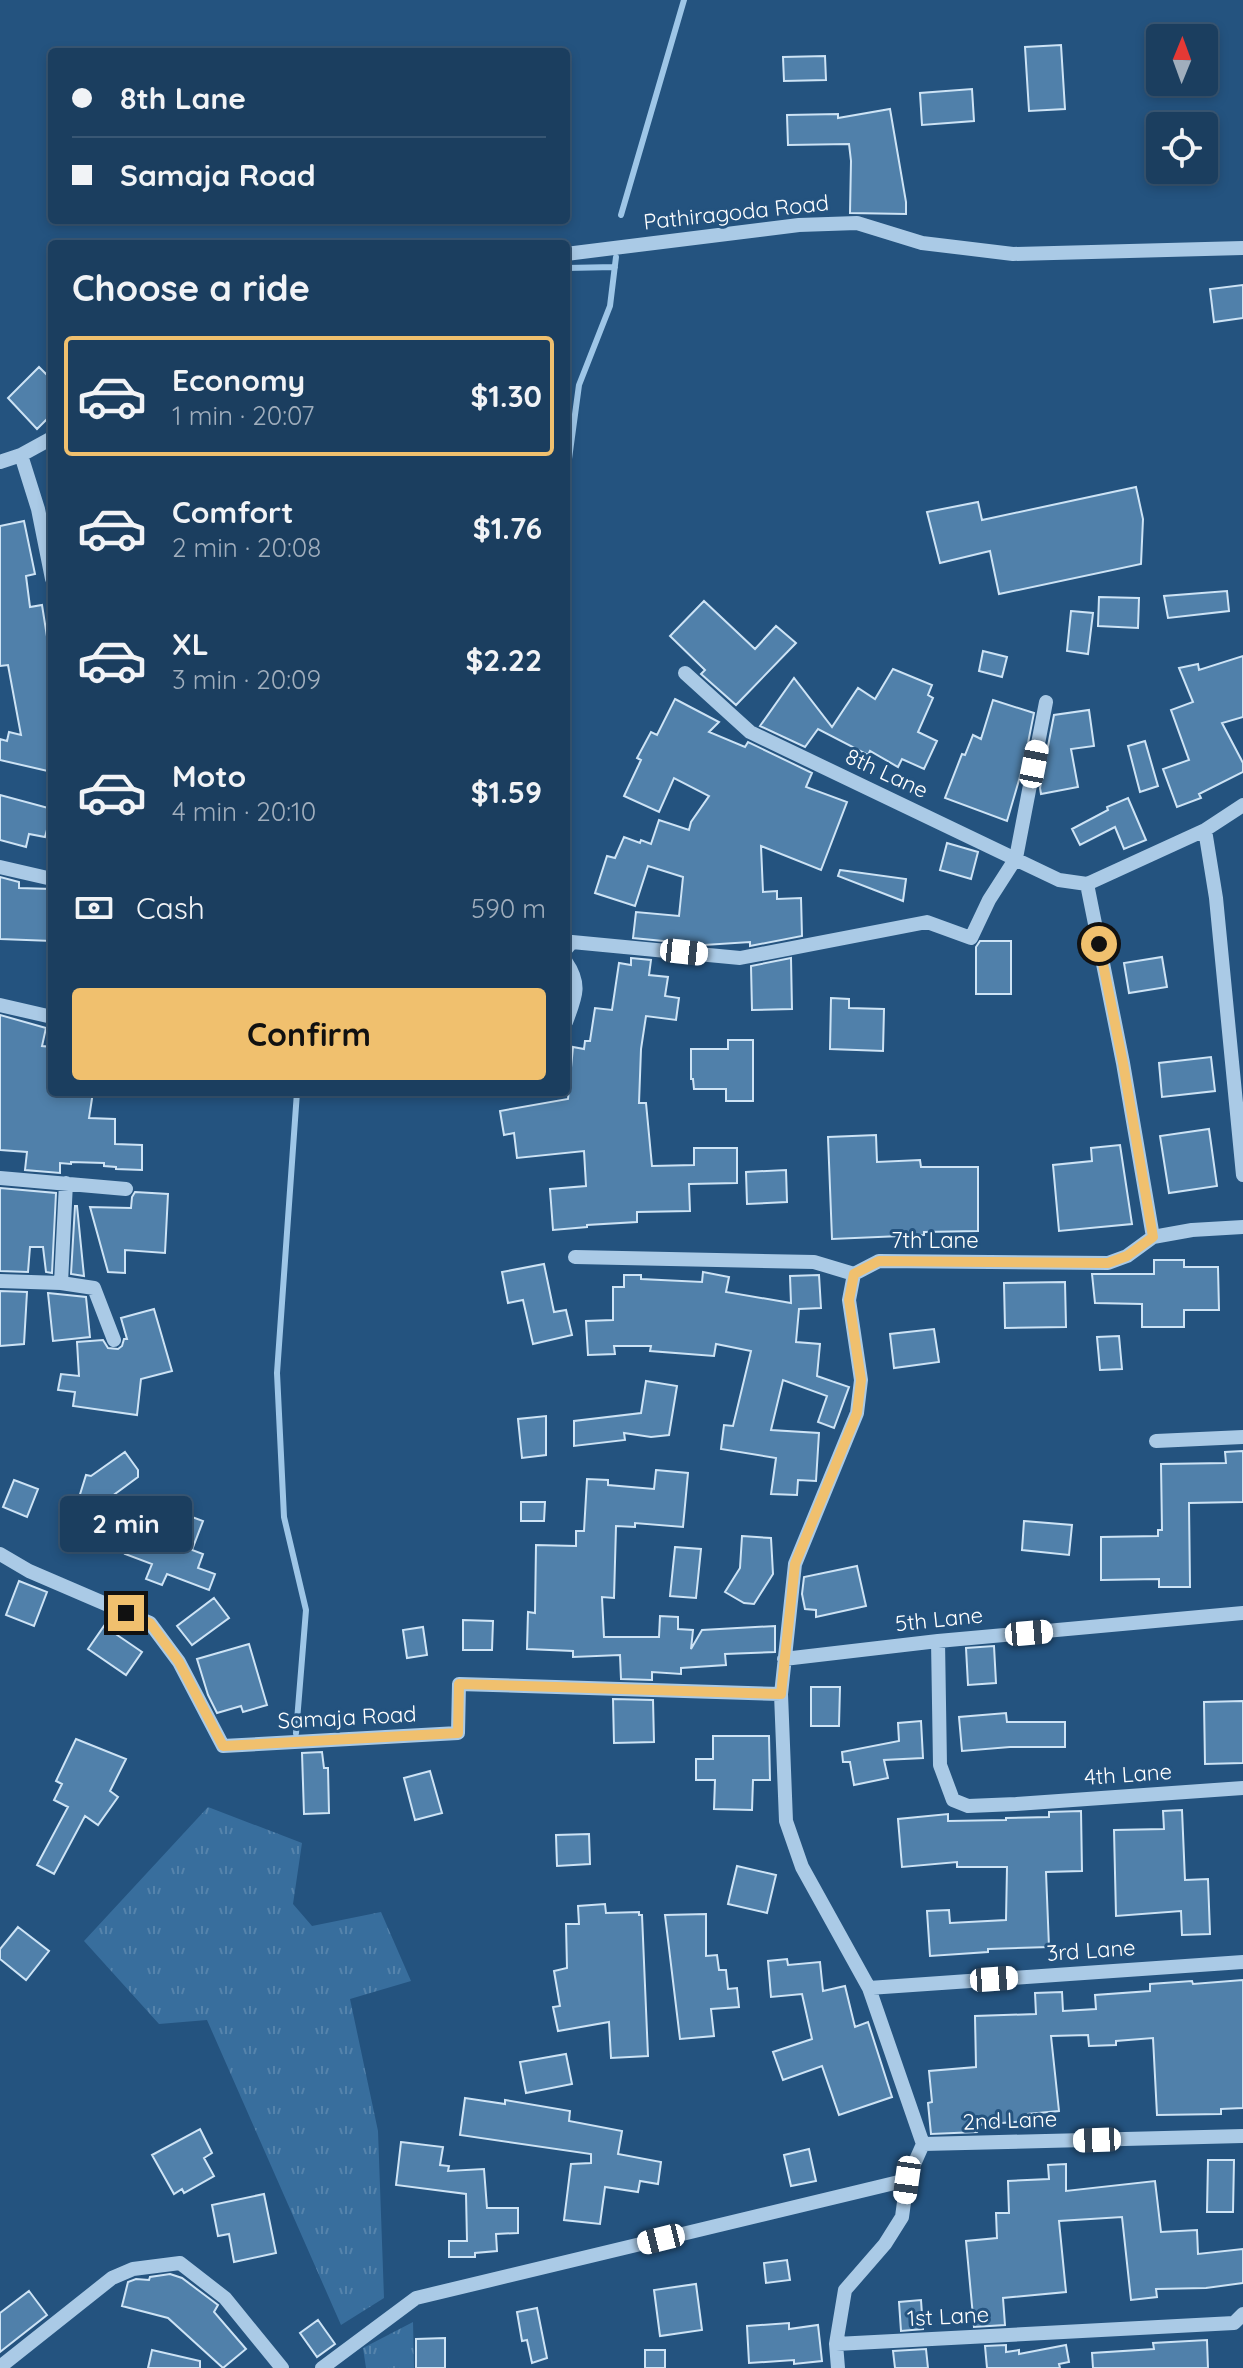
<!DOCTYPE html>
<html lang="en">
<head>
<meta charset="utf-8">
<style>
	body { margin:0; font-family:Quicksand,sans-serif; background:#244565; color:#f1f3f6; height:100vh; display:flex; flex-direction:column; font-size:30px; white-space:nowrap }
	* { box-sizing:border-box; margin:0 }
	p { font-size:26px; color:#a0aebd }
	.icon { flex:none; width:44px; height:44px; fill:none; stroke:currentColor; stroke-width:2; stroke-linecap:round; stroke-linejoin:round }
	.map { position:relative; flex:1; overflow:hidden }
	.sheet { position:absolute; left:48px; top:240px; width:522px; height:856px; display:flex; flex-direction:column; background:#1b3e5f; border-radius:8px; box-shadow:0 4px 12px #0003,0 0 0 2px #395774 }
	.sheet>* { flex:none }
	.guide { position:absolute; left:48px; top:48px; width:522px; height:176px; border-radius:8px; box-shadow:0 4px 12px #0003,0 0 0 2px #395774; display:grid; align-content:center; height:176px; padding:0 24px; background:#1b3e5f }
	.needle { width:52px; rotate:1deg }
	.tools { position:absolute; left:1146px; top:24px; display:grid; gap:16px }
	.tools a { display:grid; place-items:center; width:72px; height:72px; border-radius:8px; background:#1b3e5f; box-shadow:0 4px 12px #0003,0 0 0 2px #395774; font-size:40px }
	.end { position:absolute; width:36px; height:36px; margin:-18px; border:10px solid #f0c06e; background:#111; box-shadow:0 0 0 4px #111 }
	.from { border-radius:50% }
	.bubble { position:absolute; height:56px; border-radius:8px; background:#1b3e5f; box-shadow:0 4px 12px #0003,0 0 0 2px #395774; font-size:26px; font-weight:800; line-height:56px; text-align:center }
	.car { position:absolute; width:24px; height:48px; margin:-24px -12px; border-radius:10px; box-shadow:0 0 6px 2px #0007; background:linear-gradient(#fff 24%,#345 0 40%,#fff 0 76%,#345 0 86%,#fff 0) }
	.guide b { display:flex; align-items:center; gap:28px; height:76px; font-size:30px }
	.guide b+b { border-top:2px solid #395774 }
	.guide i { width:20px; height:20px; background:#f1f3f6 }
	ul { padding:0; list-style:none }
	li { display:flex; align-items:center; gap:24px; height:120px; margin:0 16px 12px; padding:0 8px; border:4px solid transparent; border-radius:8px }
	li div { flex:1 }
	li b { display:block; font-size:30px }
	li em { font-style:normal; font-weight:800 }
	li.active { border-color:#f0c06e }
	li>.icon { width:72px; height:72px; stroke-width:1.5 }
	h2 { padding:0 24px; font-size:36px; line-height:96px }
	.pay { display:flex; align-items:center; gap:20px; height:88px; padding:0 24px; font-size:30px }
	.pay p { margin-inline-start:auto }
	.cta { display:flex; gap:16px; margin-top:auto; padding:16px 24px }
	.cta a { flex:1; height:92px; border-radius:8px; background:#f0c06e; color:#111; font-size:32px; font-weight:800; line-height:92px; text-align:center }
	.map>svg:first-child { display:block }
	.grass { fill:url(#grass-tufts) }
	.lines { fill:none; stroke-linecap:round; stroke-linejoin:round }
	.stream { stroke:#9ec6e7; stroke-width:6 }
	.building { fill:#5080aa; stroke:#cde3f5; stroke-width:2 }
	.minor { stroke:#aacae6; stroke-width:14 }
	.route { stroke:#f0c06e; stroke-width:10 }
	.labels { text-anchor:middle; dominant-baseline:central; stroke-width:6; stroke-linejoin:round; paint-order:stroke }
	.street-label { font-size:22px; fill:#fff; stroke:#24537f }
</style>
</head>
<body>
<div class="map">
<svg width="1243" height="2368" viewBox="0 0 1243 2368">
	<defs>
		<pattern id="grass-tufts" width="24" height="20" patternUnits="userSpaceOnUse" patternTransform="scale(2)"><rect width="24" height="20" fill="#386e9d"/><path d="M3 7l-1-3M5 7V3M7 7l1-3M15 17l-1-3M17 17v-4M19 17l1-3" fill="none" stroke="#5684ac"/></pattern>
	</defs>
	<rect width="100%" height="100%" fill="#24537f"/>
	<path class="grass" d="M208 1807 302 1843 293 1904 312 1926 381 1912 411 1981 350 1999 378 2131 384 2298 341 2325 207 2020 159 2024 84 1941Z
		M413 2322 414 2368H366L363 2348Z"/>
	<g class="lines">
		<path class="stream" d="M621 215 684 0
			M566 268 615 267
			M566 481 579 385 610 306 616 257
			M296 1733 306 1610 284 1517 277 1373 297 1092"/>
	</g>
	<path class="building" d="M1061 45 1065 109 1029 111 1025 47Z
		M825 56 826 80 784 81 783 57Z
		M972 89 974 121 922 125 920 93Z
		M890 109 906 202V214L850 213 851 161 849 144 788 145 787 115 838 114V118Z
		M1243 285V318L1214 322 1210 289Z
		M39 367 52 380V414L37 429 8 398Z
		M1136 487 1143 519 1141 564 999 594 990 551 940 563 927 512 978 502 982 520Z
		M24 521 35 574 26 576 30 607 42 605 52 668V772L0 760V739L7 741 9 732 21 735 8 665 0 666V526Z
		M1227 591 1229 611 1168 618 1164 596Z
		M1099 597 1139 598 1138 628 1098 626Z
		M704 601 755 649 776 626 796 643 736 705 701 674 705 670 670 636Z
		M1071 611 1093 613 1088 654 1067 651Z
		M983 651 1007 657 1002 677 979 671Z
		M1243 656V717L1222 723 1243 763V772L1199 794 1201 798 1177 807 1163 769 1189 760 1171 710 1193 702 1179 668 1198 664 1199 670Z
		M893 669 932 685 928 695 933 698 918 732 937 741 924 769 902 759 898 767 870 751 868 755 818 729 805 747 760 726 794 678 832 727 858 688 875 699Z
		M675 699 719 722 709 732 745 747 748 742 812 773 806 787 847 802 821 870 761 846 763 892 777 891V899L801 898 802 936 750 946V942L704 945 633 938 636 912 679 916 683 877 648 866 635 906 595 893 607 856 615 858 624 837 640 843 641 840 651 844 659 820 689 830 691 822 709 796 674 778 659 812 624 796 641 760 637 758 651 732 657 735Z
		M993 700 1034 713 1024 763 1007 821 945 798 962 754 965 755 973 735 981 739Z
		M1089 710 1094 746 1071 749 1078 787 1041 794 1040 788 1054 715Z
		M1145 741 1158 786 1140 792 1128 746Z
		M0 795 52 809V827L48 826 45 837 29 834 26 847 0 840Z
		M1128 798 1146 840 1124 849 1115 827 1080 845 1072 829 1108 810 1107 807Z
		M947 843 978 852 971 879 940 870Z
		M840 870 906 879 903 901 838 876Z
		M0 877 19 882V888L52 889V941L0 939Z
		M980 941H1011V994H976V947Z
		M1162 957 1167 987 1129 993 1124 963Z
		M631 958 651 960 649 975 668 977 665 996 679 998 676 1020 646 1016 641 1049 639 1103H646L652 1166 694 1165V1148H737V1183L689 1184 690 1211 637 1212V1222L587 1225V1227L553 1230 550 1189 586 1186 584 1151 517 1158 514 1133 504 1135 500 1111 568 1099 573 1047 584 1049 585 1041H590L595 1008 612 1010 619 963 631 965Z
		M791 958 792 1009 752 1010 751 966Z
		M831 998 849 999V1008L884 1009 883 1051 830 1049Z
		M0 1015 46 1028 42 1046 52 1047V1092H93L89 1118 115 1119V1144L142 1145V1170L116 1169V1167L104 1166V1163L71 1162V1164L60 1163V1173L25 1170 27 1152 0 1150Z
		M728 1040H753V1101H726V1089H694L693 1079H691V1049H728Z
		M1211 1057 1215 1091 1162 1097 1159 1063Z
		M1209 1129 1217 1186 1169 1193 1160 1136Z
		M876 1135 877 1162 920 1160 921 1167H978V1231L924 1232V1235L832 1239 828 1137Z
		M1120 1145 1132 1224 1059 1231 1053 1165 1092 1161 1091 1148Z
		M786 1170 787 1202 747 1204 746 1172Z
		M0 1188 56 1193 52 1273 46 1272 43 1247H30L28 1272 0 1271Z
		M135 1192 168 1194 165 1253 125 1250V1273L108 1272 90 1207 131 1208 132 1197Z
		M75 1206H77L84 1276 71 1274Z
		M1154 1260H1184V1267H1218L1219 1310H1184V1327H1142V1304L1095 1303 1092 1274H1154Z
		M544 1264 554 1312 566 1310 572 1335 533 1344 523 1300 508 1303 502 1272Z
		M703 1272 729 1277 726 1292 791 1303 790 1276 819 1275 821 1308 799 1309 796 1342 820 1344 817 1376 849 1387 834 1428 818 1422 827 1396 783 1380 771 1430 819 1433 816 1481 798 1480 797 1495 771 1494 776 1458 721 1449 724 1425 733 1426 751 1351 716 1344 714 1356 650 1351 651 1346H614L615 1354 588 1355 586 1321 613 1320V1287H624V1275H641V1279L702 1282Z
		M1065 1282 1066 1327 1005 1328 1004 1283Z
		M0 1291 27 1292 24 1344 0 1346Z
		M48 1293 86 1297 90 1337 53 1341Z
		M154 1309 172 1371 141 1379 137 1415 73 1406 75 1392 58 1390 61 1374 79 1376 77 1342 103 1340 108 1348 118 1349 122 1346 124 1339H127L121 1318Z
		M934 1329 939 1362 894 1368 890 1334Z
		M1119 1336 1122 1369 1100 1370 1097 1337Z
		M646 1381 677 1386 669 1435 651 1437 624 1433 625 1440 574 1446V1421L641 1413Z
		M546 1416V1455L522 1458 518 1419Z
		M1243 1451V1502L1189 1503 1190 1587H1159V1579L1101 1580V1537L1158 1536V1530H1162L1161 1464 1226 1463 1225 1452Z
		M125 1452 138 1470V1477L96 1508 151 1526 160 1505 203 1521 192 1550 203 1554 198 1568 215 1574 209 1590 167 1574 162 1585 146 1579 152 1564 125 1554 127 1549 89 1537 84 1526 90 1508 77 1504 86 1475 91 1476Z
		M656 1470 688 1473 683 1527 635 1523V1527L616 1526 614 1598 602 1597 604 1637H659L660 1616 678 1617V1629L693 1630 691 1649 702 1630 775 1626V1652L725 1654 726 1665 681 1668V1674L652 1672V1680L621 1679 620 1655 573 1657V1651L527 1649 528 1612 535 1613 536 1545 576 1546V1531H584L587 1479 608 1480V1485L654 1489Z
		M14 1480 38 1489 27 1517 3 1507Z
		M521 1502H545L544 1521H521Z
		M1024 1521 1072 1525 1069 1555 1022 1550Z
		M742 1536 771 1538 773 1574 754 1604 744 1603 725 1592 740 1568Z
		M675 1547 701 1549 696 1598 670 1596Z
		M857 1566 866 1606 816 1617V1610L805 1609 802 1594 804 1577Z
		M19 1581 47 1592 34 1626 6 1615Z
		M214 1598 229 1618 192 1645 177 1626Z
		M463 1620 493 1621 492 1650H463Z
		M104 1626 142 1652 126 1675 88 1649Z
		M423 1627 427 1655 407 1658 403 1630Z
		M249 1644 267 1705 243 1712 241 1706 217 1713 208 1695 197 1659Z
		M994 1646 996 1683 968 1685 966 1648Z
		M811 1687H840L839 1726H811Z
		M613 1699 653 1700 654 1742 614 1743Z
		M1243 1701V1763L1205 1764 1204 1702Z
		M1006 1713 1007 1722H1065V1747H1010L962 1751 959 1717Z
		M921 1721 923 1758 884 1760 888 1778 854 1785 850 1762H843L842 1752 899 1741 898 1723Z
		M713 1736H769L770 1780H753L752 1810 714 1809 715 1780H696V1759H713Z
		M76 1739 126 1759 110 1791 118 1797 98 1825 85 1816 54 1874 37 1865 68 1807 54 1800 62 1784 56 1781Z
		M322 1752 324 1768H328L329 1813 304 1814 302 1753Z
		M430 1771 442 1813 415 1820 404 1778Z
		M1182 1810 1185 1880 1208 1879 1210 1934 1182 1935 1181 1911 1116 1916 1114 1830 1164 1829 1163 1811Z
		M1081 1811 1082 1871 1046 1872 1049 1947 988 1949V1952L930 1956 927 1911 949 1910 950 1923 1006 1920 1007 1867H957V1862L902 1867 898 1819 948 1814V1821L1006 1820V1818L1049 1817V1812Z
		M589 1834 590 1864 557 1866 556 1835Z
		M737 1866 776 1875 767 1913 728 1904Z
		M605 1904 606 1913 639 1912V1915H642L648 2056 611 2058 609 2022 558 2031 553 2007 560 2006 554 1971 567 1968 566 1924H579L578 1906Z
		M706 1914V1956L717 1955 719 1970H726L728 1989 737 1988 739 2007 711 2009 714 2036 680 2039 665 1915Z
		M18 1927 49 1951 26 1980 0 1959V1949Z
		M787 1959 788 1965 820 1962 823 1991 845 1986 855 2027 868 2022 892 2097 839 2115 822 2066 783 2080 773 2052 812 2039 802 1994 771 1997 768 1961Z
		M1243 1980V2108L1221 2109V2114L1157 2115 1153 2038 1116 2041V2045L1089 2046 1088 2035 1051 2036 1059 2111 1028 2114V2121L976 2125 977 2132 931 2134 928 2103 932 2102 929 2071 976 2067 975 2016 1036 2014 1035 1993 1062 1992 1063 2011 1096 2009 1095 1995 1150 1991V1984L1192 1981 1193 1984Z
		M566 2054 572 2084 526 2093 520 2062Z
		M465 2098 505 2104V2100L570 2111 569 2121 622 2131 618 2154 661 2162 658 2184 640 2181 638 2192 605 2187 600 2224 564 2220 571 2164 591 2163V2154L460 2135Z
		M200 2129 212 2153 204 2158 214 2176 184 2193 182 2189 174 2194 152 2155Z
		M401 2142 443 2147 440 2165 449 2166 448 2171 484 2169 487 2208H518V2233L496 2234 497 2251 475 2253V2257H449V2241H467L466 2194 396 2185Z
		M809 2149 816 2181 791 2186 784 2155Z
		M1208 2160H1234L1233 2212H1207Z
		M1066 2164V2191L1155 2181 1161 2232 1197 2230 1198 2254 1243 2249V2283L1206 2288 1156 2289 1157 2297 1131 2300 1122 2217 1059 2221 1066 2292 1003 2298 1005 2325 974 2327 966 2241 997 2238 996 2213H1009L1008 2181 1049 2179 1048 2165Z
		M264 2194 276 2253 234 2262 229 2234 218 2236 212 2205Z
		M787 2260 790 2280 766 2283 764 2263Z
		M170 2274 182 2278 218 2305 214 2312 246 2349 223 2368 168 2318 122 2306 128 2282 136 2279 149 2280 150 2277Z
		M696 2284 702 2330 660 2336 654 2290Z
		M29 2291 47 2315 0 2352V2313Z
		M921 2300 923 2329 901 2331 899 2302Z
		M537 2308 547 2358 532 2363 527 2340 522 2341 517 2312Z
		M318 2320 335 2344 317 2357 300 2333Z
		M789 2323V2329L818 2325 822 2361 794 2364V2360L749 2363 747 2326Z
		M445 2338V2368H416V2339Z
		M1207 2340 1208 2368H1093L1092 2353 1154 2349 1153 2343Z
		M1006 2345V2352L1019 2350V2354L1066 2345 1069 2362 1059 2364 1060 2368H987L985 2346Z
		M926 2349 928 2368H895L893 2351Z
		M152 2350 200 2361V2368H148Z
		M645 2350H665V2368H645Z"/>
	<g class="lines">
		<path class="minor" d="M566 254 799 225 857 223 922 243 1013 254 1243 248
			M21 455 38 509 52 579
			M0 462 21 455 52 438
			M685 673 750 732 1059 880 1087 884
			M1243 805 1205 830 1216 898 1243 1175
			M0 867 52 879
			M566 949 572 942 740 958 927 922 971 938 989 900 1016 858 1046 702
			M566 962C582 985 575 998 566 1022
			M0 1005 52 1017
			M0 1178 126 1189
			M66 1183 61 1283 94 1288 114 1340
			M1153 1237 1123 1063 1087 884 1205 830
			M575 1257 814 1262 854 1274 879 1261 1108 1263 1127 1256 1153 1237 1192 1230 1243 1227
			M854 1274 849 1300 861 1380 857 1413 795 1564 781 1694 786 1821 802 1867 869 1988
			M0 1281 61 1283
			M1156 1441 1243 1437
			M0 1554 29 1571 150 1623 179 1662 223 1746 458 1733 459 1684 781 1694
			M938 1641 940 1765 953 1800 968 1806 1016 1804 1243 1788
			M784 1659 938 1641 1243 1613
			M923 2144 869 1988 1243 1962
			M923 2144 1243 2136
			M907 2180 902 2217 885 2244 845 2290 836 2344 1234 2323 1243 2314
			M836 2344 838 2368
			M0 2367 112 2278 133 2269 180 2263 225 2298 282 2368
			M322 2368 416 2298 907 2180 923 2144"/>
	</g>
	<g class="lines">
		<path class="route" d="M126 1613 150 1623 179 1662 223 1746 458 1733 459 1684 781 1694 795 1564 857 1413 861 1380 849 1300 854 1274 879 1261 1108 1263 1127 1256 1153 1237 1123 1063 1099 944"/>
	</g>
	<g class="labels">
		<g class="street-label">
			<text transform="translate(736 212) rotate(-6)">Pathiragoda Road</text>
			<text transform="translate(887 773) rotate(25)">8th Lane</text>
			<text x="935" y="1240">7th Lane</text>
			<text transform="translate(939 1619) rotate(-6)">5th Lane</text>
			<text transform="translate(347 1717) rotate(-3)">Samaja Road</text>
			<text transform="translate(1128 1774) rotate(-4)">4th Lane</text>
			<text transform="translate(1091 1950) rotate(-4)">3rd Lane</text>
			<text transform="translate(1010 2120) rotate(-2)">2nd Lane</text>
			<text transform="translate(948 2316) rotate(-3)">1st Lane</text>
		</g>
	</g>
</svg>
<div class="tools">
<a><svg class="needle" viewBox="-14 -14 28 28"><path d="M0-13l5 13h-10z" fill="#e53935"/><path d="M0 13l5-13h-10z" fill="#a0aebd"/></svg></a>
<a><svg class="icon" aria-label="locate" viewBox="0 0 24 24"><circle cx="12" cy="12" r="6"/><path d="M12 2v4M12 18v4M2 12h4M18 12h4"/></svg></a>
</div>
<i class="end from" style="left:1099px;top:944px"></i>
<i class="end" style="left:126px;top:1613px"></i>
<div class="bubble" style="left:60px;top:1496px;width:132px">2 min</div>
<i class="car" style="left:1034px;top:764px;rotate:11deg"></i>
<i class="car" style="left:684px;top:952px;rotate:96deg"></i>
<i class="car" style="left:1029px;top:1633px;rotate:85deg"></i>
<i class="car" style="left:994px;top:1979px;rotate:86deg"></i>
<i class="car" style="left:1097px;top:2140px;rotate:268deg"></i>
<i class="car" style="left:907px;top:2180px;rotate:188deg"></i>
<i class="car" style="left:661px;top:2239px;rotate:256deg"></i>
<div class="guide">
<b><i class="from"></i>8th Lane</b>
<b><i></i>Samaja Road</b>
</div>
<section class="sheet">
<h2>Choose a ride</h2>
<ul>
<li class="active"><svg class="icon" aria-label="car" viewBox="0 0 24 24"><path d="M5 17H2v-5l4-1 3-4h7l3 4 3 1v5h-3M9 17h6M6 11h13"/><circle cx="7" cy="17" r="2"/><circle cx="17" cy="17" r="2"/></svg><div><b>Economy</b><p>1 min · 20:07</p></div><em>$1.30</em></li>
<li><svg class="icon" aria-label="car" viewBox="0 0 24 24"><path d="M5 17H2v-5l4-1 3-4h7l3 4 3 1v5h-3M9 17h6M6 11h13"/><circle cx="7" cy="17" r="2"/><circle cx="17" cy="17" r="2"/></svg><div><b>Comfort</b><p>2 min · 20:08</p></div><em>$1.76</em></li>
<li><svg class="icon" aria-label="car" viewBox="0 0 24 24"><path d="M5 17H2v-5l4-1 3-4h7l3 4 3 1v5h-3M9 17h6M6 11h13"/><circle cx="7" cy="17" r="2"/><circle cx="17" cy="17" r="2"/></svg><div><b>XL</b><p>3 min · 20:09</p></div><em>$2.22</em></li>
<li><svg class="icon" aria-label="car" viewBox="0 0 24 24"><path d="M5 17H2v-5l4-1 3-4h7l3 4 3 1v5h-3M9 17h6M6 11h13"/><circle cx="7" cy="17" r="2"/><circle cx="17" cy="17" r="2"/></svg><div><b>Moto</b><p>4 min · 20:10</p></div><em>$1.59</em></li>
</ul>
<div class="pay"><svg class="icon" aria-label="cash" viewBox="0 0 24 24"><path d="M3 7h18v10H3z"/><circle cx="12" cy="12" r="2"/></svg>Cash<p>590 m</p></div>
<div class="cta"><a>Confirm</a></div>
</section>
</div>
</body>
</html>
